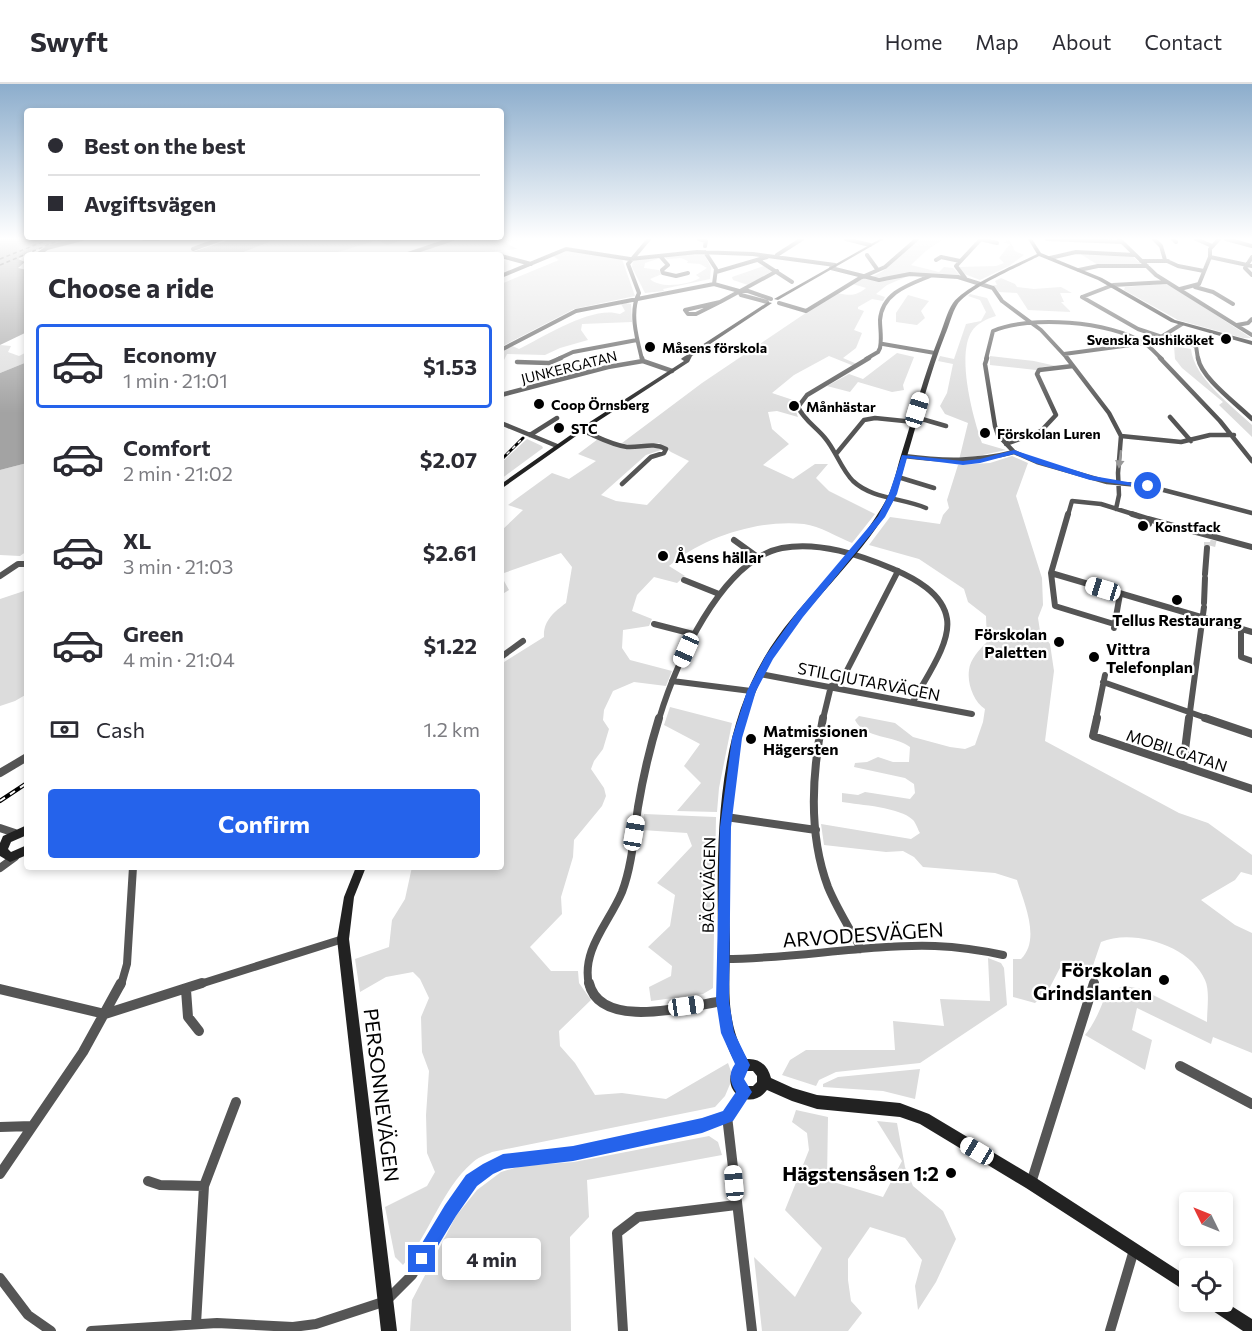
<!DOCTYPE html>
<html lang="en">
<head>
<meta charset="utf-8">
<style>
	body { margin:0; font-family:Commissioner,sans-serif; background:#f2f2f3; color:#2b2b33; height:100vh; display:flex; flex-direction:column; font-size:22px; white-space:nowrap }
	* { box-sizing:border-box; margin:0 }
	p { font-size:20px; color:#7c7c81 }
	.icon { flex:none; width:33px; height:33px; fill:none; stroke:currentColor; stroke-width:2; stroke-linecap:round; stroke-linejoin:round }
	.map { position:relative; flex:1; overflow:hidden }
	.drawer { position:absolute; left:24px; top:168px; width:480px; height:618px; display:flex; flex-direction:column; background:#fff; border-radius:6px; box-shadow:0 3px 9px #0003 }
	.drawer>* { flex:none }
	.banner { position:absolute; left:24px; top:24px; width:480px; height:132px; border-radius:6px; box-shadow:0 3px 9px #0003; display:grid; align-content:center; height:132px; padding:0 24px; background:#fff }
	.needle { width:39px; rotate:313deg }
	.tools { position:absolute; left:1179px; top:1108px; display:grid; gap:12px }
	.tools a { display:grid; place-items:center; width:54px; height:54px; border-radius:6px; background:#fff; box-shadow:0 3px 9px #0003; font-size:30px }
	.end { position:absolute; width:27px; height:27px; margin:-14px; border:8px solid #2563eb; background:#fff; box-shadow:0 0 0 3px #fff }
	.from { border-radius:50% }
	.bubble { position:absolute; height:42px; border-radius:6px; background:#fff; box-shadow:0 3px 9px #0003; font-size:20px; font-weight:700; line-height:42px; text-align:center }
	.car { position:absolute; width:18px; height:36px; margin:-18px -9px; border-radius:8px; box-shadow:0 0 4px 2px #0007; background:linear-gradient(#fff 24%,#345 0 40%,#fff 0 76%,#345 0 86%,#fff 0) }
	.banner b { display:flex; align-items:center; gap:21px; height:57px; font-size:22px }
	.banner b+b { border-top:2px solid #e1e1e2 }
	.banner i { width:15px; height:15px; background:#2b2b33 }
	ul { padding:0; list-style:none }
	li { display:flex; align-items:center; gap:18px; height:84px; margin:0 12px 9px; padding:0 12px; border:3px solid transparent; border-radius:6px }
	li div { flex:1 }
	li b { display:block; font-size:22px }
	li em { font-style:normal; font-weight:700 }
	li.current { border-color:#2563eb }
	li>.icon { width:54px; height:54px; stroke-width:1.5 }
	h2 { padding:0 24px; font-size:27px; line-height:72px }
	.pay { display:flex; align-items:center; gap:15px; height:66px; padding:0 24px; font-size:22px }
	.pay p { margin-inline-start:auto }
	.button { display:flex; gap:12px; margin-top:auto; padding:12px 24px }
	.button a { flex:1; height:69px; border-radius:6px; background:#2563eb; color:#fff; font-size:24px; font-weight:700; line-height:69px; text-align:center }
	header { display:flex; align-items:center; gap:36px; box-sizing:border-box; height:84px; padding:0 30px; background:#fff; border-bottom:2px solid #e1e1e2 }
	header strong { font-size:28px }
	nav { display:flex; gap:33px; margin-inline-start:auto; font-size:21px }
	.map>svg:first-child { display:block }
	.green { fill:#dcdcdc }
	.water { fill:#a3a3a3 }
	.lines { fill:none; stroke-linecap:round; stroke-linejoin:round }
	.ferry { stroke:#444; stroke-width:1.5; stroke-dasharray:4 3; stroke-linecap:butt }
	.street-tunnel { stroke:#d9d9d9; stroke-width:6; stroke-dasharray:6 3; stroke-linecap:butt }
	.street-far4 { stroke:#555; stroke-width:4 }
	.street-far3 { stroke:#555; stroke-width:4.5 }
	.street-far2 { stroke:#555; stroke-width:6 }
	.street-far1 { stroke:#555; stroke-width:8 }
	.street { stroke:#555; stroke-width:10 }
	.secondary { fill:#222; fill-rule:evenodd }
	.rail-far1-casing { stroke:#000; stroke-width:3 }
	.rail-casing { stroke:#000; stroke-width:4.5 }
	.rail-far1 { stroke:#fff; stroke-width:1.5; stroke-dasharray:4; stroke-linecap:butt }
	.rail { stroke:#fff; stroke-width:2; stroke-dasharray:6; stroke-linecap:butt }
	.oneway { fill:#999 }
	.route { fill:#2563eb }
	.poi-dot { fill:#000; stroke:#fff; stroke-width:2 }
	.labels { text-anchor:middle; dominant-baseline:central; stroke-width:4.5; stroke-linejoin:round; paint-order:stroke }
	.far-poi-label { font-size:14px; font-weight:bold; fill:#000; stroke:#fff; text-anchor:start }
	.far-street-label { font-size:14px; fill:#000; stroke:#fff }
	.poi-label { font-size:16px; font-weight:bold; fill:#000; stroke:#fff; text-anchor:start }
	.street-label { font-size:16px; fill:#000; stroke:#fff }
	.near-street-label { font-size:20px; fill:#000; stroke:#fff }
	.near-poi-label { font-size:20px; font-weight:bold; fill:#000; stroke:#fff; text-anchor:end }
</style>
</head>
<body>
<header>
<strong>Swyft</strong>
<nav><a>Home</a><a>Map</a><a>About</a><a>Contact</a></nav>
</header>
<div class="map">
<svg width="1252" height="1247" viewBox="0 0 1252 1247">
	<rect width="100%" height="100%" fill="#fff"/>
	<path class="green" d="M277 155H406L387 161 378 156 328 171H236Z
		M456 155H530L507 157 506 159 517 165 484 168 488 171H409Z
		M919 155H943L926 167 911 181 939 188 944 183 953 184 960 191 912 188 890 193H872L883 187Z
		M1004 155H1009L1015 167 1024 171 1009 182 980 196 962 189 958 183 996 182 1004 179 999 174 1010 160 1004 159 1007 156Z
		M565 167 622 175 635 212 574 225 501 263V200L559 176 553 172Z
		M699 169 704 170 711 183 710 195 663 205 664 207 645 209 632 183 633 176 660 174 645 179 644 184 659 186 662 190 650 195C660 205 688 201 700 194L696 191 707 184 700 180 687 179 688 177 681 174 667 175 665 172Z
		M1079 169 1132 172 1142 181H1098Z
		M764 182 772 187 748 201 733 196 732 193Z
		M908 192 887 201 876 210 885 213 883 217 872 215 858 223V225L864 227 854 246 862 249 856 264 843 274 857 280 854 282 829 272 794 291 772 309 796 317 788 321 795 325 798 333 777 327 768 328 772 345 789 360 763 381 793 395 815 380H828L816 394 829 407 875 430 852 459C837 453 820 442 804 440 760 435 703 453 669 482L685 492 677 499 654 493 637 511 632 527 652 535 649 542 623 546 622 564 630 576 672 587 666 602 634 598 613 607 604 626 603 636 609 645 603 665 594 677 591 685 604 704 606 712 602 722 574 756 573 773 561 813 562 830 530 863 551 887H578L579 899 591 916 559 947 560 962 575 979 595 1011 622 1009 666 1015 728 979 733 993 725 1012 715 1023 492 1068C485 1071 477 1074 472 1079 441 1106 430 1150 403 1181L395 1173 385 1123 427 1102 435 1088 427 1069 426 1031 429 987 422 968 421 933 429 914 420 895 413 888 386 893 360 908 355 875 389 863 392 836 405 815 412 783H501V580L544 553C543 537 554 528 566 519L572 483 561 469 504 489V497L509 506 501 511V447L523 426 508 421 552 389 569 395 596 377 578 370 598 355 618 362 660 364 661 366 646 371 601 411 616 417 647 421 689 377 671 368 659 359 632 362 622 359 702 299 825 216 837 209C850 212 856 212 866 204L853 200 864 194 886 197Z
		M1001 194 1015 200 1017 203 1034 205 1061 203 1072 209H1060L1064 218H1061L1071 228 1028 226 1017 209 999 208 993 201H997L995 197Z
		M1161 200 1172 202 1251 254H1243L1178 236 1124 206 1125 203Z
		M970 210 987 214 996 232C988 234 976 240 972 247 956 271 973 334 982 359L1006 366 959 376 968 339 945 330 940 322 947 309 953 280 938 277 940 272 954 275 966 240 981 237 986 228 980 216 968 212Z
		M908 211 929 217 921 227 925 234 917 241 896 238V229Z
		M626 219 631 220 632 238 582 240 581 246 588 256 560 264 545 271 507 270 503 278H501V269L510 261 519 265C545 252 593 221 620 230L625 227 621 220Z
		M0 261 11 262 8 268 19 272 27 268V278L0 289Z
		M1174 262 1191 265C1194 294 1232 322 1252 341V353L1219 321 1223 318 1182 284 1175 275Z
		M897 269 914 273 903 301 904 306 892 308 858 298 850 308 827 302 849 290 863 295Z
		M990 272 1034 277 1056 282 1042 283 1036 286 990 281Z
		M527 355 542 362 543 364 501 395V379Z
		M1012 372 1028 379 1016 412 1042 494 1043 521 1038 534 1040 547 1050 560 1054 587 1045 657 1179 729 1208 739 1252 771V791L1241 788 1235 796 1201 816 1235 841 1252 849V969L1213 953 1211 960 1137 924 1132 946 1152 956 1145 986 1085 951C1093 942 1103 921 1106 908L1125 902 1141 905 1207 938C1207 926 1210 906 1205 896 1191 862 1133 844 1101 858L1088 896 1061 882 1049 905 1035 919 1013 913V875H1021C1041 855 1024 819 1017 796L995 789 923 783 914 773 903 767 886 768 824 761 821 740 911 755 920 749C918 746 916 739 913 736 900 723 860 721 842 718V709L858 711 865 708 910 715 915 709 914 700 905 694 854 683 855 679 867 678 878 673 893 678H909L910 663C895 651 864 655 855 636L859 632 895 639 913 653 950 663 965 665 975 661 983 638 985 625C974 618 967 600 969 586 970 575 980 565 987 558L986 532 968 518 964 505 919 475 869 461 890 433 940 440 943 431 949 424 947 416 958 381 990 379Z
		M27 379V467L20 472 0 471V386Z
		M27 506V610L15 617 0 622V515Z
		M670 623 732 639 719 704 717 728 677 727 701 699 684 682 700 660 664 641Z
		M644 730 716 733 713 904 703 910 651 917 649 903 671 892 672 882 648 863 670 842 675 811 657 799 692 762 687 749 642 746Z
		M988 874 1001 879 1004 884 1007 921 920 979 836 988 819 996 816 1002 782 991 790 976 806 966H895L893 937 944 942 940 915 990 917Z
		M920 985 915 1015 883 1007 823 1003V1000L838 993Z
		M796 1026 828 1033 827 1096 883 1113 902 1077 877 1037 897 1039 905 1083 913 1102 943 1127 956 1155 936 1198 918 1226 915 1202 922 1176 905 1154 870 1143 848 1175V1196L851 1217 862 1229 848 1247H762L754 1173 795 1213 822 1164 785 1126 809 1066 807 1049 792 1038Z
		M709 1052 718 1058 722 1071 587 1096 589 1133 570 1153 571 1247H410L412 1216 456 1132 477 1106 501 1088 521 1082 574 1078Z"/>
	<path class="water" d="M0 155H76L32 167 18 175 25 178 18 184 27 186V248L0 261Z
		M232 155H277L236 171H183Z
		M27 278V379L0 386V289Z"/>
	<g class="lines">
		<path class="ferry" d="M0 175 50 155
			M0 181 62 155"/>
		<path class="street-tunnel" d="M1207 464V458L1216 460"/>
		<path class="street-far4" d="M144 155H158
			M699 155 706 157 705 162
			M846 155 870 161
			M980 155 997 159
			M1047 155 1122 158
			M1119 155 1156 191 1252 251
			M1154 155 1161 162 1165 176 1178 182 1204 187
			M1173 155 1176 158
			M1196 155 1212 162
			M1226 155 1252 162
			M193 165 221 155
			M705 168 716 185 714 200
			M37 171 47 164 82 155
			M405 171 453 155
			M777 171 802 155
			M867 171 877 185
			M501 172 531 180
			M660 172 668 181 662 186 663 189 676 192 688 189
			M1210 173 1252 182
			M1252 173 1245 184 1252 191
			M1050 174 1076 168 1135 171
			M758 176 792 198
			M936 176 941 173 960 177
			M1141 177H1168
			M831 184 879 196 910 190 958 193 993 204 1002 217 1041 246 1068 275
			M1079 186 1098 182H1147
			M716 188 767 173
			M501 192 566 165 630 175 697 168 753 170 835 181
			M965 194 956 182 981 155
			M1195 203 1213 208 1233 220
			M1180 205 1199 200 1210 173V165L1219 155
			M1082 213 1138 245 1162 253
			M1082 213 1113 201 1167 198
			M720 218 696 230H688L685 226Z
			M720 218 777 187
			M767 218 741 211 739 207H748L771 215
			M779 219 806 227 860 194 885 183 917 155
			M1237 241 1248 239 1252 235
			M1166 251 1196 262 1198 275
			M883 260 935 269
			M501 266 576 227 714 200 739 207
			M1064 270 1153 258 1182 240
			M558 275 573 268 637 256
			M642 275C637 255 629 228 639 209L628 180 649 155
			M866 275 878 268 880 264C882 254 880 245 880 236 882 209 908 201 930 192
			M986 275 993 247C1029 231 1110 237 1144 259 1151 263 1156 270 1162 275"/>
		<path class="street-far3" d="M642 274 643 277 672 287
			M869 274 807 311 798 323C804 336 816 343 825 354 836 367 841 385 853 397 872 415 903 414 926 424
			M987 274 985 280 995 342 998 351 1014 368 1037 378 1107 398 1148 402 1252 429
			M1067 274 1109 329 1121 352 1118 389 1119 411 1116 425
			M1160 274 1220 337 1252 377
			M1198 274C1201 294 1237 320 1252 335
			M517 278 549 279 561 274
			M501 311 608 283 643 277
			M915 333 946 342
			M1170 333 1191 357
			M501 339 557 362
			M581 346C596 352 611 361 627 363 641 364 653 358 666 365L664 369 651 373 622 400
			M530 351 557 334
			M1121 352 1181 358 1210 351H1234
			M1006 360 1041 347 1056 331 1037 290 1039 286 1073 282
			M836 370 864 336 875 334 914 338
			M904 372C942 377 976 378 1014 368
			M898 393 934 404
			M1068 431 1072 417 1101 420 1136 431"/>
		<path class="street-far2" d="M1068 430 1051 489 1055 522 1114 540
			M1132 430 1148 435 1149 440
			M1148 435 1252 463
			M734 456 759 474
			M1051 489 1252 548
			M1205 490 1207 464
			M0 492 18 480H27
			M684 496 719 510
			M1204 519 1205 494
			M654 540 693 550
			M1114 544 1120 510
			M1241 545V573L1252 577
			M501 573 523 557
			M760 590 972 630
			M672 597 751 607
			M1103 598 1209 635
			M659 635C675 582 721 476 782 464 819 457 860 471 893 485 914 494 943 509 947 535 951 560 924 596 913 618
			M823 635 831 602 841 598 898 487
			M1096 635 1105 591
			M1189 635 1204 523"/>
		<path class="street-far1" d="M823 634C812 688 808 750 828 803 837 825 850 845 861 865
			M1097 634 1093 652 1252 705
			M1205 634 1252 650
			M1183 682 1189 634
			M0 689 27 673
			M726 733 816 746
			M0 744 15 749
			M0 784 15 773
			M724 875C795 875 864 860 935 862 958 863 980 866 1003 871
			M121 901 127 880 133 783
			M197 901 343 855
			M589 901C581 866 609 839 622 808 632 782 634 751 638 723 643 693 650 663 659 634
			M1093 901 1094 898"/>
		<path class="street" d="M589 899C600 947 689 922 723 917
			M0 905 105 930 202 899
			M186 906 188 933 199 947
			M1180 982 1252 1020
			M745 1008 727 1032 752 1247
			M0 1043 32 1042
			M0 1090 83 968 121 899
			M148 1097 160 1101 204 1102
			M1031 1099 1094 899
			M0 1194 28 1231 51 1247
			M196 1240 204 1102 236 1018
			M91 1247 217 1239 293 1243 316 1240 386 1217 412 1191 450 1127 472 1097 488 1085 503 1078 573 1070 702 1042 727 1032
			M623 1247 617 1149 638 1133 736 1121
			M1110 1247 1134 1166"/>
		<path class="secondary" d="M880 155H884L778 216 774 215Z
			M1028 155H1032L1041 169 1102 194 1175 236 1252 257V261L1171 238 1098 196 1039 172C1020 182 968 204 957 221 952 229 949 242 945 251 930 289 920 329 908 369 903 384 900 402 893 417 861 476 805 519 771 577 723 658 728 768 730 859 730 901 724 937 747 975 760 974 768 982 771 994L793 1004 817 1011 900 1019 929 1030 1036 1094 1190 1194V1210L1026 1104 920 1040 900 1033 817 1025 792 1017 767 1006C750 1029 717 1006 736 980 712 938 718 900 718 854 717 760 715 657 764 574 798 516 854 475 886 416 894 402 897 383 902 368 914 330 924 291 939 253 943 244 947 227 953 219 967 201 1015 181 1037 170ZM747 987H753L757 992V998L753 1002H747L743 998V992Z
			M768 218 772 219 692 272 689 278 586 345 501 405V400L582 343 684 277 681 275 682 274Z
			M27 741V751L11 758 8 765 11 768 27 761V771L10 778 0 772V759L3 752Z
			M356 783H366L354 813 349 855 397 1247H381L337 855 344 813Z
			M1222 1216 1252 1235V1247H1243L1207 1223 1204 1218H1222Z"/>
		<g class="rail-far1-casing">
			<path id="rail-far1" d="M501 376 523 354"/>
		</g>
		<g class="rail-casing">
			<path id="rail" d="M0 717 27 699"/>
		</g>
		<use href="#rail-far1" class="rail-far1"/>
		<use href="#rail" class="rail"/>
	</g>
	<defs><path id="oneway-solid" d="M-6-.8H1V-3.2L6.5 0L1 3.2V.8H-6Z" transform="scale(1.5)"/></defs>
	<use class="oneway" href="#oneway-solid" transform="translate(1120 375) rotate(97)"/>
	<linearGradient id="sky" x2="0" y2="1"><stop stop-color="#8cadcc"/><stop offset="0.47" stop-color="#fff"/><stop offset="1" stop-color="#fff" stop-opacity="0"/></linearGradient>
	<rect width="1252" height="329" fill="url(#sky)"/>
	<path class="route" d="M1014 366 1093 392 1151 402 1148 404 1090 396 1035 379 1014 370 980 379 963 381 907 374 897 410 885 433 803 533 773 575 756 607 742 654 731 743 729 917 734 948 750 981 744 995 752 1008 733 1037 702 1049 573 1077 504 1085 493 1090 477 1102 456 1132 427 1180 422 1183 416 1180 414 1175 416 1169 445 1121 466 1091 483 1080 503 1070 573 1062 702 1034 723 1027 736 1008C730 999 728 990 735 980L721 949 716 917 720 743 732 654 747 607 766 571 797 528 878 432 889 410 902 371 963 377 980 375Z"/>
	<g class="poi-dot">
		<circle cx="1226" cy="255" r="6"/>
		<circle cx="650" cy="263" r="6"/>
		<circle cx="539" cy="320" r="6"/>
		<circle cx="794" cy="322" r="6"/>
		<circle cx="559" cy="344" r="6"/>
		<circle cx="985" cy="349" r="6"/>
		<circle cx="1143" cy="442" r="6"/>
		<circle cx="663" cy="472" r="6"/>
		<circle cx="1177" cy="516" r="6"/>
		<circle cx="1059" cy="558" r="6"/>
		<circle cx="1094" cy="573" r="6"/>
		<circle cx="751" cy="655" r="6"/>
		<circle cx="1164" cy="896" r="6"/>
		<circle cx="951" cy="1089" r="6"/>
	</g>
	<g class="labels">
		<g class="far-poi-label">
			<text x="1214" y="255" text-anchor="end">Svenska Sushiköket</text>
			<text x="662" y="263">Måsens förskola</text>
			<text x="551" y="320">Coop Örnsberg</text>
			<text x="806" y="322">Månhästar</text>
			<text x="571" y="344">STC</text>
			<text x="997" y="349">Förskolan Luren</text>
			<text x="1155" y="442">Konstfack</text>
		</g>
		<g class="far-street-label">
			<text transform="translate(569 283) rotate(-14)">JUNKERGATAN</text>
		</g>
		<g class="poi-label">
			<text x="675" y="472">Åsens hällar</text>
			<text x="1177" y="535" text-anchor="middle">Tellus Restaurang</text>
			<text x="1047" y="549" text-anchor="end">Förskolan<tspan x="1047" dy="18">Paletten</tspan></text>
			<text x="1106" y="564">Vittra<tspan x="1106" dy="18">Telefonplan</tspan></text>
			<text x="763" y="646">Matmissionen<tspan x="763" dy="18">Hägersten</tspan></text>
		</g>
		<g class="street-label">
			<text transform="translate(869 597) rotate(11)">STILGJUTARVÄGEN</text>
			<text transform="translate(1177 666) rotate(18)">MOBILGATAN</text>
			<text transform="translate(708 801) rotate(-89)">BÄCKVÄGEN</text>
		</g>
		<g class="near-street-label">
			<text transform="translate(863 850) rotate(-4)">ARVODESVÄGEN</text>
			<text transform="translate(382 1011) rotate(83)">PERSONNEVÄGEN</text>
		</g>
		<g class="near-poi-label">
			<text x="1152" y="885">Förskolan<tspan x="1152" dy="23">Grindslanten</tspan></text>
			<text x="939" y="1089">Hägstensåsen 1:2</text>
		</g>
	</g>
</svg>
<div class="tools">
<a><svg class="needle" viewBox="-14 -14 28 28"><path d="M0-13l5 13h-10z" fill="#e53935"/><path d="M0 13l5-13h-10z" fill="#7c7c81"/></svg></a>
<a><svg class="icon" aria-label="locate" viewBox="0 0 24 24"><circle cx="12" cy="12" r="6"/><path d="M12 2v4M12 18v4M2 12h4M18 12h4"/></svg></a>
</div>
<i class="end from" style="left:1148px;top:402px"></i>
<i class="end" style="left:422px;top:1175px"></i>
<div class="bubble" style="left:442px;top:1154px;width:99px">4 min</div>
<i class="car" style="left:917px;top:326px;rotate:17deg"></i>
<i class="car" style="left:1103px;top:505px;rotate:287deg"></i>
<i class="car" style="left:686px;top:566px;rotate:204deg"></i>
<i class="car" style="left:634px;top:749px;rotate:10deg"></i>
<i class="car" style="left:686px;top:922px;rotate:82deg"></i>
<i class="car" style="left:977px;top:1067px;rotate:301deg"></i>
<i class="car" style="left:734px;top:1099px;rotate:355deg"></i>
<div class="banner">
<b><i class="from"></i>Best on the best</b>
<b><i></i>Avgiftsvägen</b>
</div>
<section class="drawer">
<h2>Choose a ride</h2>
<ul>
<li class="current"><svg class="icon" aria-label="car" viewBox="0 0 24 24"><path d="M5 17H2v-5l4-1 3-4h7l3 4 3 1v5h-3M9 17h6M6 11h13"/><circle cx="7" cy="17" r="2"/><circle cx="17" cy="17" r="2"/></svg><div><b>Economy</b><p>1 min · 21:01</p></div><em>$1.53</em></li>
<li><svg class="icon" aria-label="car" viewBox="0 0 24 24"><path d="M5 17H2v-5l4-1 3-4h7l3 4 3 1v5h-3M9 17h6M6 11h13"/><circle cx="7" cy="17" r="2"/><circle cx="17" cy="17" r="2"/></svg><div><b>Comfort</b><p>2 min · 21:02</p></div><em>$2.07</em></li>
<li><svg class="icon" aria-label="car" viewBox="0 0 24 24"><path d="M5 17H2v-5l4-1 3-4h7l3 4 3 1v5h-3M9 17h6M6 11h13"/><circle cx="7" cy="17" r="2"/><circle cx="17" cy="17" r="2"/></svg><div><b>XL</b><p>3 min · 21:03</p></div><em>$2.61</em></li>
<li><svg class="icon" aria-label="car" viewBox="0 0 24 24"><path d="M5 17H2v-5l4-1 3-4h7l3 4 3 1v5h-3M9 17h6M6 11h13"/><circle cx="7" cy="17" r="2"/><circle cx="17" cy="17" r="2"/></svg><div><b>Green</b><p>4 min · 21:04</p></div><em>$1.22</em></li>
</ul>
<div class="pay"><svg class="icon" aria-label="cash" viewBox="0 0 24 24"><path d="M3 7h18v10H3z"/><circle cx="12" cy="12" r="2"/></svg>Cash<p>1.2 km</p></div>
<div class="button"><a>Confirm</a></div>
</section>
</div>
</body>
</html>
